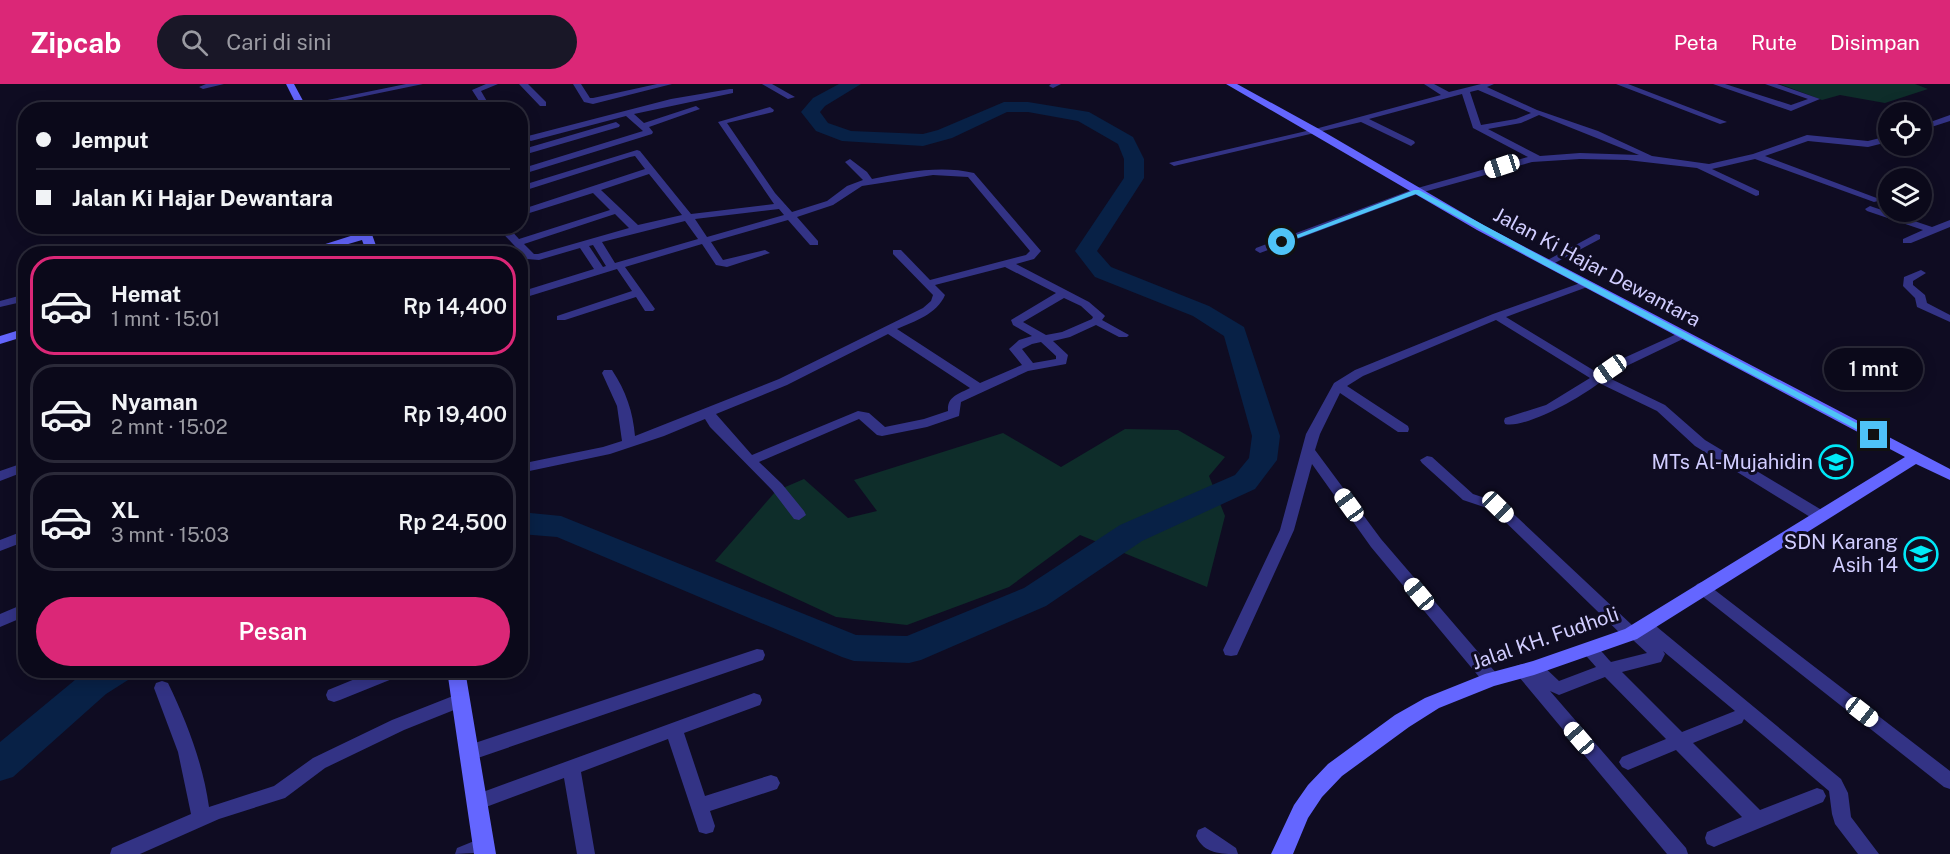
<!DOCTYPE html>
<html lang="id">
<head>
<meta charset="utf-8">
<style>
	body { margin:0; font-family:"Public Sans",sans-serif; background:#191727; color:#f1f3f6; height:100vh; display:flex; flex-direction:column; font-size:22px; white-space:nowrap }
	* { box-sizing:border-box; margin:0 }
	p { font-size:20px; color:#9a9aa2 }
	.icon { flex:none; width:33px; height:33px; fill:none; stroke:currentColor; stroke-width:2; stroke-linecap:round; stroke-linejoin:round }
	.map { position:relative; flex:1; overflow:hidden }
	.sheet { position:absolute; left:18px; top:162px; width:510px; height:432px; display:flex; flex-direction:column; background:#0b091a; border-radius:24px; box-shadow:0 3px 15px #0003,0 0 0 2px #2b2a39 }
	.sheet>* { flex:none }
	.top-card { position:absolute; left:18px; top:18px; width:510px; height:132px; border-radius:24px; box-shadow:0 3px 15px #0003,0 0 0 2px #2b2a39; display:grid; align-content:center; height:132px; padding:0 18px; background:#0b091a }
	.buttons { position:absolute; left:1878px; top:18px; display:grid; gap:12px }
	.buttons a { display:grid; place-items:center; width:54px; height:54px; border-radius:50%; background:#0b091a; box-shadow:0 3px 15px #0003,0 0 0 2px #2b2a39; font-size:30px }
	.end { position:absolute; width:27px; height:27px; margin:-14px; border:8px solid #4fc3f7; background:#111; box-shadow:0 0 0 3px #111 }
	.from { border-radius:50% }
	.bubble { position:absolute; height:42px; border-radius:21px; background:#0b091a; box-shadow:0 3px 15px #0003,0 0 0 2px #2b2a39; font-size:20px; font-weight:600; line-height:42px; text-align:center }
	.car { position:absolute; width:18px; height:36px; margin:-18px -9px; border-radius:8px; box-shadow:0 0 4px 2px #0007; background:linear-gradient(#fff 24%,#345 0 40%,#fff 0 76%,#345 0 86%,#fff 0) }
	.top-card b { display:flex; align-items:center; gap:21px; height:57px; font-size:22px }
	.top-card b+b { border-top:2px solid #2b2a39 }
	.top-card i { width:15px; height:15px; background:#f1f3f6 }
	ul { padding:10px 0 0; list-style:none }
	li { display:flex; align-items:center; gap:18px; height:99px; margin:0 12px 9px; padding:0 6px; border:3px solid #2b2a39; border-radius:24px }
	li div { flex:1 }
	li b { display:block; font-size:22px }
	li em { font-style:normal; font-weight:600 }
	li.active { border-color:#db2777 }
	li>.icon { width:54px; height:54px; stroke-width:1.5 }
	.button { display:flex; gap:12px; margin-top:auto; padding:12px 18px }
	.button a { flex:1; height:69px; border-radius:36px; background:#db2777; color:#fff; font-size:24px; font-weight:600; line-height:69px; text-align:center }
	header { display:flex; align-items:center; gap:36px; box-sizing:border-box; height:84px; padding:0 30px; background:#db2777; color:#fff }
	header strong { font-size:28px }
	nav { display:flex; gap:33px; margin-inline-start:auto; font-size:21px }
	.search { width:420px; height:54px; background:#191727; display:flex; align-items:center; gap:15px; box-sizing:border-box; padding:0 21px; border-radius:33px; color:#9a9aa2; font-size:22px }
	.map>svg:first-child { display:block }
	.green { fill:#0e2d2a }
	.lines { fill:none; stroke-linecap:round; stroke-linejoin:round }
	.river { fill:#082146; fill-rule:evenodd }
	.street { fill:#333385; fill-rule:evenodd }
	.secondary { fill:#6466ff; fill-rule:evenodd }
	.route { fill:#4fc3f7 }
	.labels { text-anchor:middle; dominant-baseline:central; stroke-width:6; stroke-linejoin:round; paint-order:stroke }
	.street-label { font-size:20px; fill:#d1cdff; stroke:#0f0c22 }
	.poi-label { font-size:20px; fill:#d1cdff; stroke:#0f0c22; text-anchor:end }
</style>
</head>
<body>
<header>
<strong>Zipcab</strong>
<div class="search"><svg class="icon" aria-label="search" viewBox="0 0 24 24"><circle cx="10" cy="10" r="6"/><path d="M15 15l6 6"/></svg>Cari di sini</div>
<nav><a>Peta</a><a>Rute</a><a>Disimpan</a></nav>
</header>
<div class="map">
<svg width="1950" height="770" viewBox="0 0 1950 770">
	<rect width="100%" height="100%" fill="#0f0c22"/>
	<path class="green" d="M1780 0H1915L1928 5 1885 19 1840 11 1822 16Z
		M1125 345 1178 346 1225 373 1209 392 1225 432 1207 503 1080 451 1009 503 907 541 836 533 715 477 776 407 804 395 848 434 877 427 854 396 1003 349 1061 383Z"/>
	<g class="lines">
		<path class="river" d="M839 0H861L825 22 820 28 828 39 851 47 923 50 938 46 1004 18H1028L1089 28 1133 53 1144 75V94L1097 167 1111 183 1209 222 1244 243 1280 352 1277 376 1255 405 1142 457 1046 522 921 576 909 579 854 577 842 573 557 453 520 450V428L561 432 856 551 907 552 1024 504 1120 441 1235 391 1249 374 1252 352 1224 252 1193 232 1095 193 1075 167 1124 94V75L1118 60 1078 37 1028 28H1007L952 54 923 62 842 57 816 47 801 28 813 14Z
			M87 586H133L128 596 106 610 13 693 0 697V658Z"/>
		<path class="street" d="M206 0H224L203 5 199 3Z
			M406 0H423L302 25 298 22Z
			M486 0H498L481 7 492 26H483L481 22 464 26H447L479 17 472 6Z
			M519 0H528L546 18V22H540Z
			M573 0H581L590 14H593L657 0H672L593 20 584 18Z
			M762 0H772L795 13 788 15Z
			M1051 0H1061L1053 4 1049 2Z
			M1424 0H1434L1449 8 1481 0H1494L1487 3 1537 26 1598 47 1652 72 1709 80 1753 70 1807 51 1868 57 1888 52V58L1868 63 1808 57 1765 72 1882 116 1874 118 1755 75 1712 85 1759 107V111L1756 112 1697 84 1627 76 1580 75 1532 78 1420 109 1260 169 1255 166 1256 164 1414 105 1528 73 1473 44 1462 10 1369 35 1414 57 1415 59 1411 62 1361 38 1174 82 1169 79 1315 45 1441 11ZM1478 6 1531 29 1516 35 1481 41 1470 8ZM1539 31 1639 71 1580 69 1540 72 1488 45 1521 39Z
			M1616 0H1628L1727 38 1720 40Z
			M1713 0H1725L1791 21 1808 15 1765 0H1777L1820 15 1791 27Z
			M730 5H733V9L634 30 644 39 696 22 700 25 649 43 653 48 652 50 520 91V85L643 47 626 32 531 57 528 56V52L671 15Z
			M429 17 440 26H430L427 23 392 26Z
			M770 23 774 26 773 28 727 39 775 109 792 128 827 117 847 102 863 96 845 78 850 75 867 88 872 95C905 88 941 81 974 89L1041 167 1034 175 1016 180 1089 218 1103 230 1105 232 1102 236 1129 251 1127 253H1119L1096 241 1070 253 1053 257 1068 271 1066 280 1028 287 961 318 959 332 927 343 882 352 877 351 859 335 759 378 782 400 804 427 806 431 799 436 794 435 772 406 710 343 705 335 664 352 610 370 520 389V380L603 363 622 357 617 322 602 289 604 286H612C626 307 633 328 635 352L779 295 923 224 931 217 933 211 893 170V166H901L930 196 1026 171 1030 167 968 93 933 91 862 102 833 121 797 133 818 157V161H810L788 136 711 158 723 176 765 166 770 169 727 183 716 181 702 160 625 183 655 225 653 227H645L636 213 565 236H557V232L632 207 617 185 520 215V208L594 185 580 164 539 176 527 175 496 142H507L519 155 610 126 593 109 520 132V126L645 85 635 72 630 73 520 108V102L637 66 640 67 691 130 774 120 718 38ZM649 90 682 131 638 141 601 106ZM779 125 784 131 707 153 695 135ZM615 130 629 144 538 170H534L524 160ZM685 137 698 155 615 179 602 158ZM593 161 606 182 603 183 589 162ZM1005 183 1056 209 1011 236 1013 241 1032 252 1019 256 1009 265 1022 281 980 299 897 245C915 237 937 230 945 211L935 201ZM1064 214 1081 222 1093 233 1092 235 1062 248 1046 251 1023 238ZM888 250 970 304C959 310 947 312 948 327L924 335 885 343 869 329 858 327 752 371 716 330 787 301ZM1041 258 1056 272V275L1033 279 1022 265 1032 260Z
			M1950 31V37L1922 46V41Z
			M616 38 620 41 619 43 520 72V66Z
			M1870 122 1932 143 1950 136V143L1911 159H1903V155L1923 146 1867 127 1865 125Z
			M1596 150 1600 151V155L1551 181H1543L1542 179Z
			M1921 186 1926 189 1913 197V201L1925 211 1927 219 1950 231V238L1917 223 1915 214 1903 202 1904 193Z
			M1586 197 1591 200 1590 202 1506 233 1598 289 1606 282 1679 249H1687L1689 251 1687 253 1614 288 1607 293 1665 321 1705 356 1825 428 1827 432 1825 436H1815L1695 362 1657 327 1599 299C1583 312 1526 345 1505 340L1504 337 1505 334 1546 321 1590 294 1496 236 1363 292 1347 302 1408 342 1409 345 1408 348H1398L1340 309 1320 350 1315 366 1381 455 1497 590 1499 595 1497 600 1491 602 1485 600 1371 463 1312 380 1294 446 1237 571 1231 572 1225 571 1223 566 1280 446 1306 350 1334 299 1355 286 1493 230Z
			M26 210V217L0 223V217Z
			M1427 372 1432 373 1473 410 1503 420 1633 542 1637 543 1639 538 1645 536 1651 538 1841 695 1848 709 1851 733 1879 770H1858L1835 740 1832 730 1829 707 1744 635 1742 639 1693 659 1760 726 1817 704 1823 706 1826 712 1823 718 1721 760 1714 763 1707 760 1705 754 1707 748 1742 733 1676 666 1628 686 1622 683 1619 678 1622 673 1666 655 1605 593 1559 611 1550 607 1686 764 1688 770H1667L1514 587 1516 582 1522 580 1527 582 1534 577 1540 579 1559 597 1596 583 1581 566 1583 561C1596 557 1603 570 1611 578L1647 569 1633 556 1625 554 1493 426 1463 416 1422 379 1420 376ZM1663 567 1735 627 1682 648 1622 588 1661 578 1665 570Z
			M26 378V387L0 397V387Z
			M26 446V457L0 467V456Z
			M1702 498 1707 500 1950 687V705L1944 703 1697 508 1694 504 1697 500Z
			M26 519V532L0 543V530Z
			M757 565 763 566 765 571 763 576 469 677 463 674 460 669 463 664 469 661Z
			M377 586H404L402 591 340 616 334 618 328 616 326 611 328 606Z
			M162 597 168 599C187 638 203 680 209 723L274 702 313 674 392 636 458 610 464 612 466 617 464 622 404 646 325 684 285 714 219 735 140 770H110L112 764 191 730 178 668 154 604 156 599Z
			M754 609 760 611 762 616 760 621 684 649 705 712 771 691 777 693 780 699 777 705 710 727 715 742 713 748 706 750 699 748 668 655 581 688 595 770H577L564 694 478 726 472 724 469 718 472 712Z
			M1205 743 1236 764 1238 770C1221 770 1204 770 1196 752L1198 746Z
			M484 753 491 756 493 762 491 768 455 770 457 764Z"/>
		<path class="secondary" d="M286 0H294L308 26H299Z
			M1226 0H1237L1319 45 1485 142 1950 385V396L1916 380 1637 555 1534 591 1494 602 1439 624 1409 643 1342 692 1322 713 1308 734 1293 770H1271L1294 721 1308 701 1328 680 1395 631 1425 614 1485 590 1533 577 1625 545 1905 373 1477 146Z
			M358 142H369L379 170H367L362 156 314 170H294L360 149Z
			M26 244V252L0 260V252Z
			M447 586H465L496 770H474Z"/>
	</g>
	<path class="route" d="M1414 106H1419L1550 177 1879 351 1871 353 1544 181 1416 110 1285 159 1278 158Z"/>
	<defs>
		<g id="school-ring" transform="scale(1.725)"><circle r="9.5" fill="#0f0c22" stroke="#00e9f8" stroke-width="1.5"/><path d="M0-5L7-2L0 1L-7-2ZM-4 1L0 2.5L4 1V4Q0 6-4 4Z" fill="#00e9f8"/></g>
	</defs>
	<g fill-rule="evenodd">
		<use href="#school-ring" x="1836" y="378"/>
		<use href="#school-ring" x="1921" y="470"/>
	</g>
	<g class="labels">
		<g class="street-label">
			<text transform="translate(1597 183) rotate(28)">Jalan Ki Hajar Dewantara</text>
			<text transform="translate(1545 554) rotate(-19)">Jalal KH. Fudholi</text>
		</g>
		<g class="poi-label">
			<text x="1813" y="378">MTs Al-Mujahidin</text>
			<text x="1898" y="458">SDN Karang<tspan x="1898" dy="23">Asih 14</tspan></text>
		</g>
	</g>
</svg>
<div class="buttons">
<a><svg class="icon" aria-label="locate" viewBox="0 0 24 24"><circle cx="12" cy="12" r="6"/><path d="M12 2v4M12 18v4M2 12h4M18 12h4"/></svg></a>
<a><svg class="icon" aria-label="layers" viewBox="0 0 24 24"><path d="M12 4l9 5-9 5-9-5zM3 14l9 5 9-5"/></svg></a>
</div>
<i class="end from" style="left:1282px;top:158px"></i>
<i class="end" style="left:1874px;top:351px"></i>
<div class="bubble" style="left:1824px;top:264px;width:99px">1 mnt</div>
<i class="car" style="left:1502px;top:82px;rotate:252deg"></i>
<i class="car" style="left:1610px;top:285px;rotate:235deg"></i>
<i class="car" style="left:1349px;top:421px;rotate:324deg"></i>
<i class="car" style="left:1498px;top:423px;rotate:134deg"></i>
<i class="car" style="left:1419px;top:510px;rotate:320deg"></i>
<i class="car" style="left:1862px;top:628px;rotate:128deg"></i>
<i class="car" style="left:1579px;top:654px;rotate:319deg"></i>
<div class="top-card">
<b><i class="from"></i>Jemput</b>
<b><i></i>Jalan Ki Hajar Dewantara</b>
</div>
<section class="sheet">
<ul>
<li class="active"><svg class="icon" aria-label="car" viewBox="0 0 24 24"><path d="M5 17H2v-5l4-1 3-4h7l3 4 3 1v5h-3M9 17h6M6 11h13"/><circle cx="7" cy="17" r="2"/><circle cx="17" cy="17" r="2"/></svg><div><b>Hemat</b><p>1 mnt · 15:01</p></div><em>Rp 14,400</em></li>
<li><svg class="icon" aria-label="car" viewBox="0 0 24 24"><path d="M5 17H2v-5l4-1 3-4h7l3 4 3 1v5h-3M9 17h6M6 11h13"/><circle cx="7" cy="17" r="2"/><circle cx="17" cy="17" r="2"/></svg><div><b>Nyaman</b><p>2 mnt · 15:02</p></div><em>Rp 19,400</em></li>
<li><svg class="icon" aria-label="car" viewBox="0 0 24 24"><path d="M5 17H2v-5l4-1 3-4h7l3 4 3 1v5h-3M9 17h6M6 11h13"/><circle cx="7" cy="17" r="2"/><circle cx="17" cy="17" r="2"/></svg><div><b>XL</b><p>3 mnt · 15:03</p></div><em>Rp 24,500</em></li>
</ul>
<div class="button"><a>Pesan</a></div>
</section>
</div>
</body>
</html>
